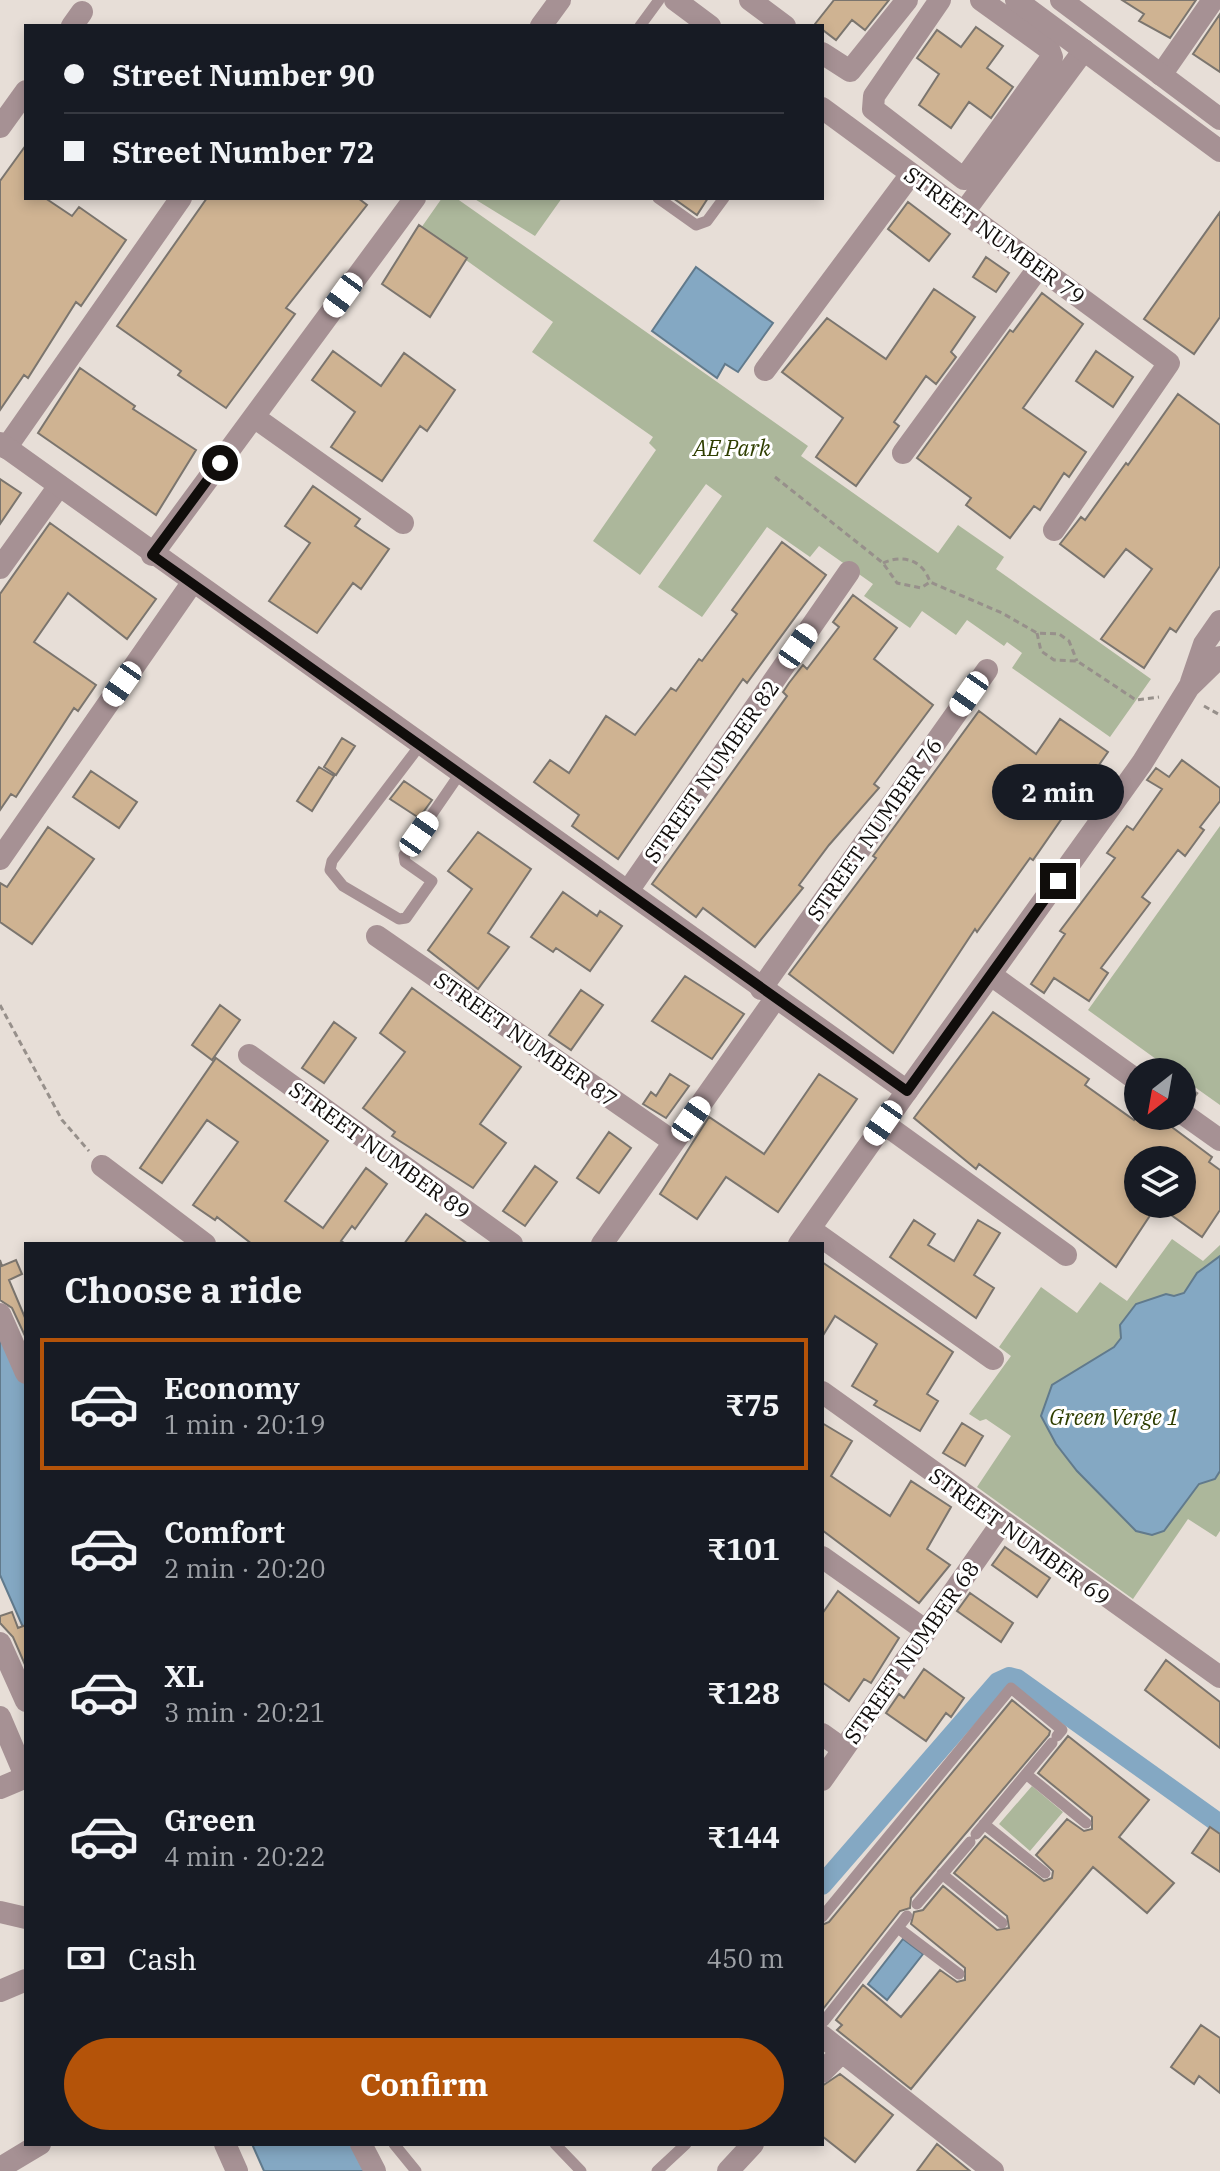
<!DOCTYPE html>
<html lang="en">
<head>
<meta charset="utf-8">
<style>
	body { margin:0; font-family:"IBM Plex Serif",serif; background:#20242c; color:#f1f3f6; height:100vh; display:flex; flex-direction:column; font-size:30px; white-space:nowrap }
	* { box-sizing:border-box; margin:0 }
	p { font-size:26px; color:#9ea1a6 }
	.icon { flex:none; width:44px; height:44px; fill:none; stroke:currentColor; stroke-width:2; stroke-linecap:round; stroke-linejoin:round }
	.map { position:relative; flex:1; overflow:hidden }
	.panel { position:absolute; left:24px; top:1242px; width:800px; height:904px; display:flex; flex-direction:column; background:#171b24; border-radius:0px; box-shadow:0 4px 12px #0003 }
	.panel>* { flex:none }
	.hud { position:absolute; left:24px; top:24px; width:800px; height:176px; border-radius:0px; box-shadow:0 4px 12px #0003; display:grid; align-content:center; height:176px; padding:0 40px; background:#171b24 }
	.needle { width:52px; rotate:211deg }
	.controls { position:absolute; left:1124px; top:1058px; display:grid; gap:16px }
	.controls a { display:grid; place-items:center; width:72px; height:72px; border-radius:50%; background:#171b24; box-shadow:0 4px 12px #0003; font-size:40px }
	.end { position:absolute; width:36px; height:36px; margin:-18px; border:10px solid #100d0b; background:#fff; box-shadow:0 0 0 4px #fff }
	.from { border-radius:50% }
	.bubble { position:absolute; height:56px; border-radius:28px; background:#171b24; box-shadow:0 4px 12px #0003; font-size:26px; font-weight:700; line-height:56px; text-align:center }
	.car { position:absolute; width:24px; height:48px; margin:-24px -12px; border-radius:10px; box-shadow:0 0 6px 2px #0007; background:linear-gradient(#fff 24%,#345 0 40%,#fff 0 76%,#345 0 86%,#fff 0) }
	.hud b { display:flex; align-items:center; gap:28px; height:76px; font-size:30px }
	.hud b+b { border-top:2px solid #363941 }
	.hud i { width:20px; height:20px; background:#f1f3f6 }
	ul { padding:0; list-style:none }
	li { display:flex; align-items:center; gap:24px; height:132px; margin:0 16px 12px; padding:0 24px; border:4px solid transparent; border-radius:0px }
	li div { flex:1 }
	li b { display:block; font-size:30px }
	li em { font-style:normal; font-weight:700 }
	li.on { border-color:#b45309 }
	li>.icon { width:72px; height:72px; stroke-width:1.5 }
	h2 { padding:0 40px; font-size:36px; line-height:96px }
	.pay { display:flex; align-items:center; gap:20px; height:88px; padding:0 40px; font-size:30px }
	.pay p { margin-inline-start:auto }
	.action { display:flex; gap:16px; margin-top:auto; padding:16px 40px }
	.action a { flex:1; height:92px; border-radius:48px; background:#b45309; color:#fff; font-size:32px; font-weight:700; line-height:92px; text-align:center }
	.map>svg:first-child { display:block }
	.green { fill:#acb79b }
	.water { fill:#84a8c3; stroke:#617a8c; stroke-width:2 }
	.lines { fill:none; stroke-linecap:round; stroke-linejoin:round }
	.canal { stroke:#84a8c3; stroke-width:20 }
	.building { fill:#cfb392; stroke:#7b756e; stroke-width:2; fill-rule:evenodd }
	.path { stroke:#97908b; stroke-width:3; stroke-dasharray:6 4; stroke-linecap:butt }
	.service { stroke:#a69194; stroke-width:11 }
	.minor { stroke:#a69194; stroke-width:22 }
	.tertiary { stroke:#a69194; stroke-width:22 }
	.route { stroke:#100d0b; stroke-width:10 }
	.labels { text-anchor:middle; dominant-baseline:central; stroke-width:6; stroke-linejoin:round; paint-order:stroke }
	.street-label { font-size:22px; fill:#100d0b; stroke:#fff }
	.park-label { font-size:22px; font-style:italic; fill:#2f3e00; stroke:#fff }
</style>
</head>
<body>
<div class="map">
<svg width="1220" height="2171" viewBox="0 0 1220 2171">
	<rect width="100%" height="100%" fill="#e7ded7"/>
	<path class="green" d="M442 198H456L808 446 801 456 938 553 958 525 1004 557 996 569 1151 679 1110 737 1012 668 1022 653 1007 642 1004 646 967 620 956 635 922 611 910 628 864 596 873 584 819 546 810 557 767 527 702 617 658 587 722 496 706 484 640 575 593 541 656 450 649 443 653 437 532 352 553 322 421 228Z
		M473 198H562L535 236Z
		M1220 826V1105L1182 1078V1072H1174L1088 1010Z
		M1172 1239 1203 1261 1220 1245V1531L1216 1537 1188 1519 1133 1599 977 1487 1011 1436 986 1419 980 1421 969 1414 1011 1356 999 1347 1041 1287 1077 1313 1100 1282 1127 1301Z
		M1032 1786 1063 1812 1030 1851 999 1824Z"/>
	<path class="water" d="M696 267 773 323 738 372 725 364 717 378 652 331Z
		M1220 1256V1471L1215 1479 1199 1484 1164 1531 1152 1535 1136 1531 1077 1471 1056 1444 1041 1416 1052 1385 1114 1347 1121 1338 1120 1325 1136 1304 1166 1294 1174 1296 1184 1293 1197 1273Z
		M0 1323 26 1382V1634L0 1575Z
		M903 1939 923 1954 887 2000 868 1984Z
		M252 2144H358L370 2171H264Z"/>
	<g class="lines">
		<path class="canal" d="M822 1885 998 1682 1009 1677 1017 1679 1220 1824"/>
	</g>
	<path class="building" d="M834 0H889L865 30 852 20 836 40 815 24Z
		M1122 0H1196L1170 38 1139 21 1144 14Z
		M1220 14V72L1193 54Z
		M976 27 1003 46 987 68 1013 87 991 118 969 102 951 128 919 105 939 74 917 58 937 30 961 47Z
		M26 145V198H45L72 216 79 207 126 240 81 306 76 302 28 378 24 375 0 410V181Z
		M207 198H358L367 205 286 308 295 314 226 408 178 375 181 371 117 326Z
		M673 198H708L697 215Z
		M908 202 950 234 929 261 888 229Z
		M1220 212V317L1194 354 1144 319Z
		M419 225 467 258 430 317 382 284Z
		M986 257 1009 273 996 292 973 277Z
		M934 289 975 317 951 352 956 357 936 384 926 376 894 422 899 426 856 486 816 457 843 418 782 372 827 318 886 359Z
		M1042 293 1083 324 1023 408 1086 452 1069 477 1064 473 1040 510 1034 506 1010 538 966 505 971 498 917 458 1010 330 1013 332Z
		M333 351 381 386 404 353 455 390 427 431 420 426 382 481 331 447 355 412 312 380Z
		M1096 351 1133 377 1113 407 1076 381Z
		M80 368 135 406 133 409 196 450 156 515 38 433Z
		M1178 394 1220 425V566L1176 632 1170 628 1144 668 1101 639 1152 569 1126 549 1104 577 1060 544 1081 517 1085 520 1126 463 1128 465Z
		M0 479 21 493 0 524Z
		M313 486 360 519 355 526 389 549 361 589 353 583 317 633 269 601 310 543 285 526Z
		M50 523 156 599 127 639 68 593 34 642 96 685 78 711 74 708 16 797 11 794 0 810V594Z
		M782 542 826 575 747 683 743 679 618 859 572 826 579 815 534 782 550 760 569 773 606 716 635 735 671 688 676 691 699 659 702 661 737 614 732 610Z
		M853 595 897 628 874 659 933 705 874 784 879 788 829 845 799 885 803 888 755 947 703 908 696 917 652 884 787 696 783 692 789 683 803 665 807 669 839 627 833 622Z
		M979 711 1036 754 1060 719 1108 752 1033 860 1030 858 977 932 975 929 893 1053 789 974 876 858 873 856Z
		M342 738 355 746 336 775 324 767Z
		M1182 760 1220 788V801L1200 827 1204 830 1185 856 1178 850 1142 897 1150 903 1101 968 1108 973 1089 1001 1054 978 1044 993 1031 984 1065 934 1060 931 1115 858 1107 853 1127 826 1133 830 1162 789 1147 780 1156 768 1169 777Z
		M319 767 334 776 312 811 297 801Z
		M91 771 137 802 119 828 73 797Z
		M404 781 432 800 419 818 390 799Z
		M48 827 94 859 32 944 0 922V883L7 887Z
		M478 832 531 869 488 933 509 947 478 989 428 950 472 889 448 871Z
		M563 892 597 916 600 911 622 926 590 971 556 948 553 952 531 937Z
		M685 976 744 1014 712 1059 652 1021Z
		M412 988 521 1067 480 1124 506 1143 473 1188 392 1136 395 1132 363 1108 405 1052 380 1033Z
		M581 990 603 1005 571 1050 549 1035Z
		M220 1005 240 1020 212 1060 192 1045Z
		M993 1012 1089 1079 1085 1085 1134 1120 1137 1116H1157L1212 1157 1209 1162 1220 1170V1210L1202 1237 1157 1205 1116 1267 979 1164 976 1169 914 1118ZM1138 1160H1182V1204H1138Z
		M334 1022 356 1038 324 1083 302 1068Z
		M216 1058 328 1141 285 1201 323 1228 366 1168 387 1184 355 1229 352 1226 341 1241 346 1244H252L217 1217 215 1220 193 1205 238 1142 207 1120 162 1183 140 1168Z
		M670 1074 689 1086 666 1118 643 1104 651 1092 656 1096Z
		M819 1074 857 1099 778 1212 726 1177 697 1219 660 1194 709 1117 764 1154Z
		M609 1132 631 1148 599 1193 577 1178Z
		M535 1166 557 1182 525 1226 503 1211Z
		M426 1214 468 1244H404Z
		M914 1220 935 1234 928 1245 954 1261 978 1220 1000 1233 974 1275 994 1288 976 1318 890 1257Z
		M0 1260 2 1266 16 1260 22 1274 9 1280 26 1320V1338L12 1308 0 1300Z
		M822 1262 953 1352 927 1394 938 1401 920 1431 874 1405 877 1401 852 1386 877 1344 835 1316 822 1337Z
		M822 1423 852 1441 831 1476 890 1516 911 1481 951 1507 927 1549 950 1565 919 1603 822 1530Z
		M962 1423 983 1436 965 1466 943 1453Z
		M1005 1547 1050 1578 1037 1597 992 1565Z
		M838 1591 899 1638 871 1683 864 1679 849 1701 822 1682V1614Z
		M970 1593 1013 1623 1001 1642 957 1611Z
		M12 1612 18 1628 26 1625V1667L13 1637 0 1623V1616Z
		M1166 1660 1220 1702V1748L1145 1690Z
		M924 1669 964 1698 951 1717 946 1713 926 1741 886 1713 899 1694 904 1698Z
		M1012 1700 1050 1731 1049 1735 911 1898 910 1908 900 1911 823 2009 822 1925 829 1922Z
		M1068 1736 1149 1800 1119 1837 1174 1883 1147 1913 1093 1867 911 2089 837 2030 842 2025 836 2020 863 1985 901 2017 940 1970 957 1982 965 1980V1968L911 1924 914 1912 923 1910 943 1886 997 1930 1009 1928 1007 1916 954 1873 985 1836 1044 1881 1052 1878 1053 1871 1036 1855 1067 1819 1084 1831 1092 1829V1817L1038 1773Z
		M1210 1827 1220 1834V1872L1192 1853Z
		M1201 2025 1220 2038V2093L1199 2076 1194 2084 1171 2067Z
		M840 2074 893 2115 855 2162 822 2136V2086Z
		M937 2144 970 2171H917Z"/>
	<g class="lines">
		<path class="path" d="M775 477 883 563 897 583 921 588 930 582
			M883 563C903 554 923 560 930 582L1002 613 1037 633 1059 634 1069 641 1077 661
			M1037 633 1041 651 1054 660 1077 661 1136 700 1159 697
			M1204 706 1220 715
			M0 1005 62 1120 89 1151
			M1194 1097 1199 1090"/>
		<path class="service" d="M640 26 659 0
			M658 198 696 225 707 221 724 198
			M421 744 332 861 330 870 343 886 399 919 406 918 432 881 405 862 404 855 461 772
			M1026 1774 1086 1823
			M984 1824 1045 1873
			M976 1834 1052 1743
			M942 1874 1002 1923
			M917 1904 970 1842
			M822 1917 1011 1688 1062 1730 1057 1736
			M898 1928 959 1974
			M822 2019 824 2021 907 1916
			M394 2144 416 2171
			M555 2144 581 2171
			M657 2171 686 2144"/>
		<path class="minor" d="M675 0 710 26
			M750 0 785 26
			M940 0 874 96 873 109 964 179 1052 57 1049 49 981 0
			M72 26 82 12
			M541 26 560 0
			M822 53 850 71 907 0
			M1161 75 1213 0
			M822 108 1169 363 1054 530
			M0 127 26 91
			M964 212 1084 50
			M765 370 911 174
			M254 417 403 523
			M6 448 181 198
			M903 453 1039 267
			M152 555 415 198
			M0 568 59 486
			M0 859 192 583
			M628 891 849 572
			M377 936 674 1142
			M761 989 987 670
			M249 1055 512 1244
			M883 1123 1066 1255
			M102 1166 205 1244
			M810 1229 993 1359
			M602 1244 775 999
			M799 1244 907 1091
			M0 1314 26 1373
			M822 1392 1220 1677
			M822 1557 925 1630
			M0 1717 26 1778
			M822 1734 843 1749
			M822 1780 1001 1524
			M0 1788 26 1777
			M0 1912 26 1918
			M0 1991 26 1980
			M822 2036 993 2171
			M822 2072 840 2054
			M361 2144 375 2171
			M0 2168 40 2144
			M728 2171 753 2144"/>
		<path class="tertiary" d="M1016 0 1220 151
			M1061 0 1220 119
			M0 443 907 1091 1142 763 1189 687 1220 657
			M1191 682 1204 644 1220 621
			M991 975 1138 1081
			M1182 1113 1220 1140
			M0 1643 26 1701
			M225 2144 237 2171"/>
	</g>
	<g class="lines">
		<path class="route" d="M220 463 152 555 907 1091 1058 881"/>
	</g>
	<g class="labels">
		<g class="street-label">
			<text transform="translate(995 235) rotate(36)">STREET NUMBER 79</text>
			<text transform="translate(711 771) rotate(-55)">STREET NUMBER 82</text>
			<text transform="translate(874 829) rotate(-55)">STREET NUMBER 76</text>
			<text transform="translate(526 1039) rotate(35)">STREET NUMBER 87</text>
			<text transform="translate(380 1150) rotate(36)">STREET NUMBER 89</text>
			<text transform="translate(1020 1536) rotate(36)">STREET NUMBER 69</text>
			<text transform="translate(911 1652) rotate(-55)">STREET NUMBER 68</text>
		</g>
		<g class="park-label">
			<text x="732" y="447">AE Park</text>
			<text x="1114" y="1416">Green Verge 1</text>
		</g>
	</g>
</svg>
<div class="controls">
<a><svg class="needle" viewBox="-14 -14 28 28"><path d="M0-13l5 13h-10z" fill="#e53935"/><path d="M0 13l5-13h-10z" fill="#9ea1a6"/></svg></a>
<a><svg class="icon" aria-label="layers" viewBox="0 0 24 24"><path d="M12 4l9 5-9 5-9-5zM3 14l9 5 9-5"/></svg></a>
</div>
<i class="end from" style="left:220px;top:463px"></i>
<i class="end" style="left:1058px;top:881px"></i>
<div class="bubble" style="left:992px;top:764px;width:132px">2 min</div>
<i class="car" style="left:343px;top:295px;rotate:216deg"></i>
<i class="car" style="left:798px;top:646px;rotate:35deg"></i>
<i class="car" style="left:122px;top:684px;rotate:215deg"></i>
<i class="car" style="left:969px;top:694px;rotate:215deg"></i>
<i class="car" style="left:419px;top:834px;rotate:35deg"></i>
<i class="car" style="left:691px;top:1119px;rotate:35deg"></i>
<i class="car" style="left:883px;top:1123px;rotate:215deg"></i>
<div class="hud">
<b><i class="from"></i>Street Number 90</b>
<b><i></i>Street Number 72</b>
</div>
<section class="panel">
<h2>Choose a ride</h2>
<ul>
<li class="on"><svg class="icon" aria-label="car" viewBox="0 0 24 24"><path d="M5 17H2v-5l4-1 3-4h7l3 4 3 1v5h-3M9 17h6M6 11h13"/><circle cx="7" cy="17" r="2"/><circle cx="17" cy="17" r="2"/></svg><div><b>Economy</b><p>1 min · 20:19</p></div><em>₹75</em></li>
<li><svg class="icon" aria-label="car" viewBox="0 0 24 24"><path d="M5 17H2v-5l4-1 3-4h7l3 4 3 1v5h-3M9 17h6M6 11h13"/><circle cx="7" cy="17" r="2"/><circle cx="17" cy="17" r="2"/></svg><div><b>Comfort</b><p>2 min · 20:20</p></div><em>₹101</em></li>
<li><svg class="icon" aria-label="car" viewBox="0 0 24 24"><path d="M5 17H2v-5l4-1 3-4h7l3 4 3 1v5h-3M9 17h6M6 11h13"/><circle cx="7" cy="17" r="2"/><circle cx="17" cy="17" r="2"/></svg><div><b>XL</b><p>3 min · 20:21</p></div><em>₹128</em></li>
<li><svg class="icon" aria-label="car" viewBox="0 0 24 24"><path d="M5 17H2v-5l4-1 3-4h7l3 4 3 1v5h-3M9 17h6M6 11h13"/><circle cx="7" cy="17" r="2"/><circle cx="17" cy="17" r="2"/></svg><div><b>Green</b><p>4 min · 20:22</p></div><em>₹144</em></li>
</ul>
<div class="pay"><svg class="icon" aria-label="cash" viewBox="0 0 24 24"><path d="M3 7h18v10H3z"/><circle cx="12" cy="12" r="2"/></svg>Cash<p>450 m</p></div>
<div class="action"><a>Confirm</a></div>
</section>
</div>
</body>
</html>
